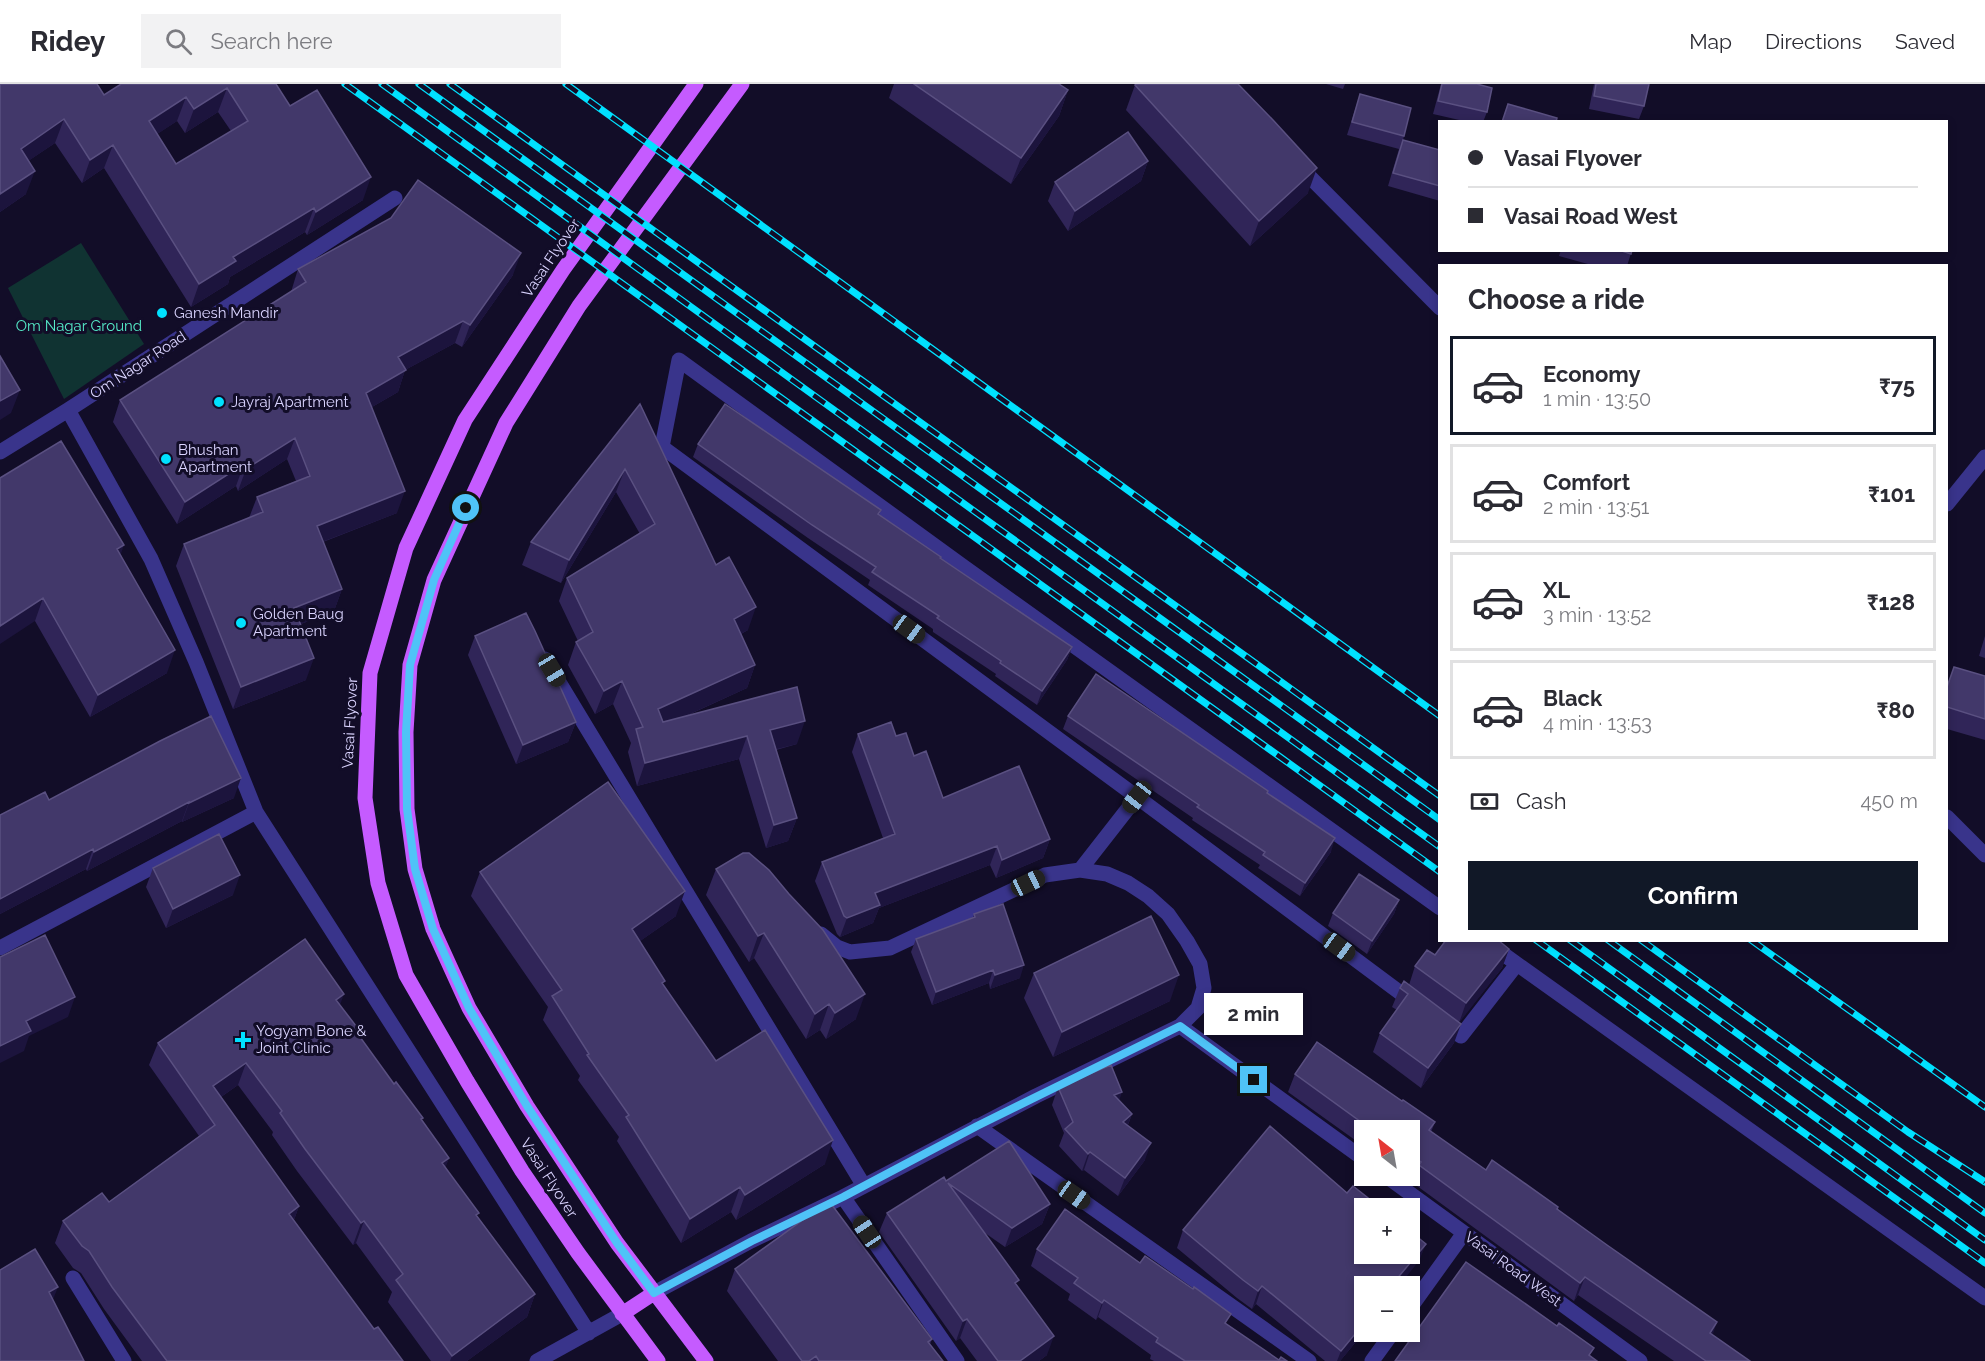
<!DOCTYPE html>
<html lang="en">
<head>
<meta charset="utf-8">
<style>
	body { margin:0; font-family:Raleway,sans-serif; background:#f2f2f3; color:#2b2b33; height:100vh; display:flex; flex-direction:column; font-size:22px; white-space:nowrap }
	* { box-sizing:border-box; margin:0 }
	p { font-size:20px; color:#7c7c81 }
	.icon { flex:none; width:33px; height:33px; fill:none; stroke:currentColor; stroke-width:2; stroke-linecap:round; stroke-linejoin:round }
	.map { position:relative; flex:1; overflow:hidden }
	.details { position:absolute; left:1438px; top:180px; width:510px; height:678px; display:flex; flex-direction:column; background:#fff; border-radius:0px; box-shadow:0 3px 9px #0003 }
	.details>* { flex:none }
	.guide { position:absolute; left:1438px; top:36px; width:510px; height:132px; border-radius:0px; box-shadow:0 3px 9px #0003; display:grid; align-content:center; height:132px; padding:0 30px; background:#fff }
	.needle { width:39px; rotate:329deg }
	.fabs { position:absolute; left:1354px; top:1036px; display:grid; gap:12px }
	.fabs a { display:grid; place-items:center; width:66px; height:66px; border-radius:0px; background:#fff; box-shadow:0 3px 9px #0003; font-size:30px }
	.end { position:absolute; width:27px; height:27px; margin:-14px; border:8px solid #4fc3f7; background:#111; box-shadow:0 0 0 3px #111 }
	.from { border-radius:50% }
	.bubble { position:absolute; height:42px; border-radius:0px; background:#fff; box-shadow:0 3px 9px #0003; font-size:20px; font-weight:700; line-height:42px; text-align:center }
	.car { position:absolute; width:18px; height:36px; margin:-18px -9px; border-radius:8px; box-shadow:0 0 4px 2px #0007; background:linear-gradient(#222 24%,#8ab4d8 0 40%,#222 0 76%,#8ab4d8 0 86%,#222 0) }
	.guide b { display:flex; align-items:center; gap:21px; height:57px; font-size:22px }
	.guide b+b { border-top:2px solid #e1e1e2 }
	.guide i { width:15px; height:15px; background:#2b2b33 }
	ul { padding:0; list-style:none }
	li { display:flex; align-items:center; gap:18px; height:99px; margin:0 12px 9px; padding:0 18px; border:3px solid #e1e1e2; border-radius:0px }
	li div { flex:1 }
	li b { display:block; font-size:22px }
	li em { font-style:normal; font-weight:700 }
	li.selected { border-color:#111827 }
	li>.icon { width:54px; height:54px; stroke-width:1.5 }
	h2 { padding:0 30px; font-size:27px; line-height:72px }
	.pay { display:flex; align-items:center; gap:15px; height:66px; padding:0 30px; font-size:22px }
	.pay p { margin-inline-start:auto }
	.primary-button { display:flex; gap:12px; margin-top:auto; padding:12px 30px }
	.primary-button a { flex:1; height:69px; border-radius:0px; background:#111827; color:#fff; font-size:24px; font-weight:700; line-height:69px; text-align:center }
	header { display:flex; align-items:center; gap:36px; box-sizing:border-box; height:84px; padding:0 30px; background:#fff; border-bottom:2px solid #e1e1e2 }
	header strong { font-size:28px }
	nav { display:flex; gap:33px; margin-inline-start:auto; font-size:21px }
	.search { width:420px; height:54px; background:#f2f2f3; display:flex; align-items:center; gap:15px; box-sizing:border-box; padding:0 21px; border-radius:0px; color:#7c7c81; font-size:22px }
	.map>svg:first-child { display:block }
	.green { fill:#103332 }
	.lines { fill:none; stroke-linecap:round; stroke-linejoin:round }
	.minor { stroke:#39348b; stroke-width:15 }
	.major { stroke:#c55bff; stroke-width:15 }
	.rail-casing { stroke:#00e1ff; stroke-width:7 }
	.rail { stroke:#120d28; stroke-width:4.5; stroke-dasharray:14; stroke-linecap:butt }
	.wall { fill:#302558; fill-rule:evenodd }
	.shaded-wall { fill:#1c143d }
	.building { fill:#42386a; stroke:#5a5081; stroke-width:1.5; fill-rule:evenodd }
	.route { stroke:#4fc3f7; stroke-width:8 }
	.poi-dot { fill:#00e1ff; stroke:#120d28; stroke-width:2 }
	.labels { text-anchor:middle; dominant-baseline:central; stroke-width:6; stroke-linejoin:round; paint-order:stroke }
	.street-label { font-size:15px; fill:#dad4ff; stroke:#120d28 }
	.poi-label { font-size:15px; fill:#dad4ff; stroke:#120d28; text-anchor:start }
	.park-label { font-size:15px; fill:#55ebc8; stroke:#120d28 }
</style>
</head>
<body>
<header>
<strong>Ridey</strong>
<div class="search"><svg class="icon" aria-label="search" viewBox="0 0 24 24"><circle cx="10" cy="10" r="6"/><path d="M15 15l6 6"/></svg>Search here</div>
<nav><a>Map</a><a>Directions</a><a>Saved</a></nav>
</header>
<div class="map">
<svg width="1985" height="1277" viewBox="0 0 1985 1277">
	<rect width="100%" height="100%" fill="#120d28"/>
	<path class="green" d="M81 159 144 260 64 315 8 204Z"/>
	<g class="lines">
		<path class="minor" d="M1298 81 1440 224
			M68 326 151 475 196 578 256 728 589 1249
			M0 368 68 326 395 114
			M1947 420 1985 373
			M545 575 864 1102
			M1137 713 1414 919
			M1947 733 1985 771
			M1080 786 1137 713 662 363 679 276 964 483 1440 824
			M0 864 256 728
			M1517 880 1985 1214
			M1441 938 1461 952 1517 880 1484 856
			M1180 942 1365 1076
			M977 1042 1309 1277
			M1386 1092 1640 1277
			M843 1113 957 1277
			M73 1194 124 1277
			M654 1209 751 1157 843 1113 1036 1012 1180 942 1198 924 1204 904 1200 880 1187 857 1168 830 1148 812 1128 799 1107 790 1080 786 1045 791 890 864 850 868 837 863 821 850
			M1410 1224 1464 1149
			M537 1277 622 1230
			M1372 1277 1393 1248"/>
		<path class="major" d="M622 1230 654 1209
			M658 1277 578 1169 522 1087 467 997 406 891 378 799 365 714 370 589 406 464 465 336 563 186 696 0
			M706 1277 617 1159 527 1022 469 924 433 845 415 785 407 725 406 648 410 581 434 496 506 339 579 222 742 0"/>
		<g class="rail-casing">
			<path id="rail" d="M345 0 1440 788
				M382 0 1440 763
				M419 0 1440 736
				M450 0 1440 712
				M566 0 1440 632
				M1536 856 1985 1179
				M1570 856 1985 1156
				M1608 856 1985 1129
				M1641 856 1908 1048 1985 1098
				M1751 856 1985 1023"/>
		</g>
		<use href="#rail" class="rail"/>
	</g>
	<path class="wall" d="M0 0 104 11 276 0 290 22 363 116 307 151 305 148 230 193 228 200 191 223 104 84 82 99 55 59 28 77 26 110 0 128ZM218 28 231 47 176 80 157 50 177 37 185 49Z
		M894 0H1059L1068 6 1059 32 1011 100 889 14Z
		M1326 0H1345L1343 5Z
		M1441 0H1477L1487 28 1483 38H1468L1433 30Z
		M1594 0H1649L1644 22 1639 35 1589 25Z
		M1135 1 1308 109 1250 162 1126 26Z
		M1360 10 1404 52 1403 56 1440 66V117L1388 102 1399 65 1347 51Z
		M1148 77 1141 97 1068 147 1048 117 1055 98Z
		M1561 166H1632L1627 182H1595L1559 172Z
		M298 185 513 191 462 263 455 259 405 286 398 308 372 323 397 429 323 458 342 505 334 527 301 540 306 596 233 625 176 482 184 460 249 434 257 413 296 397 287 375 238 407 236 402 177 440 113 338 120 316 291 208Z
		M640 320 716 481 748 546 741 550 755 581 747 604 686 632 797 660 776 666 797 734 788 757 766 764 739 675 637 702 628 668 631 659 613 620 595 630 568 581 576 558 578 557 559 517 567 494 640 450 616 408 561 499 522 481 531 458Z
		M698 360 881 426 879 431 940 474 1072 563 1067 576 1037 621 995 592 996 590 933 548V545L868 501 870 496 808 454 693 373Z
		M0 394 121 471 167 589 90 633 35 537Z
		M475 552 576 638 568 658 516 680 468 571Z
		M1985 552V574L1979 572Z
		M1954 583 1985 592V656L1947 645V601Z
		M1068 632 1267 709 1331 768 1300 812 1258 784 1260 781 1192 736 1193 734 1063 645Z
		M858 650 896 652 914 672 943 714 1050 755 1043 774 996 794 990 781 879 824 873 839 840 853 837 850 815 797 822 778 883 754 852 668Z
		M234 714 182 738V737L87 787 86 785 0 830V731L49 716Z
		M153 784 233 811 166 844 146 803Z
		M716 785 856 935 826 955 820 946 806 955 754 874 749 878 706 811Z
		M480 788 676 832 640 857 663 901 716 977 825 1080 736 1136 731 1128 681 1159 617 1057 619 1053 578 996 580 992 543 936 548 923 471 812Z
		M1399 816 1394 830 1367 870 1328 842 1333 829Z
		M974 830 1020 894 990 905 989 899 932 921 911 868 916 855 973 834Z
		M1509 865 1502 884 1459 938 1454 959 1421 1004 1373 968 1380 949 1397 926 1392 923 1400 904 1409 901 1415 882Z
		M1034 889 1170 917 1053 973 1024 914Z
		M340 921 361 955 394 1000 423 1034 422 1036 449 1074 445 1083 478 1133 535 1210 527 1233 467 1277H431L388 1218 392 1208 356 1159 353 1161 297 1087 272 1051 273 1048 238 1001 221 1013 299 1122 294 1136 374 1245 403 1277H142L104 1225 81 1189 73 1184 55 1159 63 1137 109 1118 199 1052 149 981 158 959Z
		M1295 990 1402 1017 1435 1038 1431 1048 1486 1086 1558 1123V1125L1713 1251 1750 1277H1674L1578 1211 1574 1217 1413 1099 1414 1096 1408 1092H1410V1047H1365V1062L1363 1060 1362 1061 1288 1008Z
		M1058 1003 1119 1017 1132 1030 1128 1041 1145 1076 1118 1112 1084 1086 1082 1087 1059 1062 1064 1049 1052 1021Z
		M946 1097 1050 1120 1042 1140 1005 1163 985 1149 1017 1201 1047 1271 1039 1277H977L960 1254 956 1257 879 1148 887 1129Z
		M1183 1146 1419 1177 1365 1203V1247L1340 1277H1325L1256 1220 1252 1225 1237 1214 1177 1164Z
		M1037 1165 1227 1240 1279 1276 1287 1277H1154L1150 1275 1151 1271 1098 1233 1096 1236 1068 1216 1070 1210 1031 1182Z
		M735 1185 932 1255 930 1260 943 1277H778L727 1207Z"/>
	<path class="shaded-wall" d="M227 4 218 28 185 49 194 25Z
		M1068 6 1059 32 1011 100 1021 74Z
		M186 13 177 37 141 61 149 37Z
		M64 35 55 59 12 88 21 65Z
		M113 61 104 84 82 99 90 76Z
		M1148 77 1141 97 1068 147 1075 127Z
		M1317 84 1308 109 1250 162 1259 137Z
		M35 87 26 110 0 128V110Z
		M371 93 363 116 307 151 316 128Z
		M314 124 305 148 230 193 228 200 191 223 199 200 233 173Z
		M521 169 513 191 462 263 470 241Z
		M463 237 455 259 405 286 398 308 358 331 366 309 398 273Z
		M20 306 11 329 0 336V317Z
		M295 354 287 375 238 407 246 385Z
		M244 380 236 402 177 440 185 418Z
		M625 385 616 408 561 499 569 476Z
		M405 407 397 429 309 463 317 442Z
		M124 461 116 484 117 465Z
		M342 505 334 527 286 546 294 524Z
		M43 514 35 537 0 560V542Z
		M756 523 748 546 725 558 734 535Z
		M1072 563 1067 576 1037 621 1042 607Z
		M175 566 167 589 90 633 98 611Z
		M314 574 306 596 233 625 241 603Z
		M755 581 747 604 650 648 658 625Z
		M622 597 613 620 595 630 604 607Z
		M805 637 797 660 761 669 770 646Z
		M576 638 568 658 516 680 523 661Z
		M747 652 739 675 637 702 645 679Z
		M241 694 234 714 182 738 189 719Z
		M189 718 182 737 87 787 94 768Z
		M797 734 788 757 766 764 774 741Z
		M1335 754 1331 768 1300 812 1305 799Z
		M1050 755 1043 774 996 794 1002 776Z
		M997 762 990 781 879 824 873 839 840 853 847 834 875 809Z
		M93 765 86 785 0 830V815Z
		M240 791 233 811 166 844 173 825Z
		M685 807 676 832 623 869 632 845Z
		M1399 816 1394 830 1367 870 1372 857Z
		M764 849 754 874 749 878 758 852Z
		M1509 865 1502 884 1459 939 1466 919Z
		M1024 881 1020 894 990 905 995 891Z
		M993 886 989 899 932 921 936 908Z
		M1179 891 1170 917 1053 973 1062 948Z
		M344 910 336 932V916Z
		M865 910 856 935 826 955 835 929Z
		M75 913 68 933 29 952 24 967 0 979V962L26 937Z
		M829 920 820 946 806 955 815 930Z
		M1461 940 1454 959 1421 1004 1428 984Z
		M246 979 238 1001 205 1024 213 1002Z
		M1122 1008 1116 1026 1114 1011Z
		M1132 1030 1125 1048 1123 1038Z
		M833 1056 825 1080 736 1136 745 1111Z
		M1151 1059 1145 1076 1118 1112 1125 1094Z
		M1090 1068 1084 1086 1082 1087 1088 1070Z
		M449 1074 441 1096 442 1079Z
		M740 1103 731 1128 681 1159 690 1135Z
		M1050 1120 1042 1140 1005 1163 1012 1144Z
		M299 1122 291 1144 289 1130Z
		M364 1137 356 1159 353 1161 361 1139Z
		M1426 1160 1419 1177 1398 1203H1390Z
		M1585 1193 1578 1211 1574 1217 1580 1199Z
		M1262 1202 1256 1220 1252 1225 1258 1207Z
		M58 1203 50 1223 49 1208Z
		M535 1210 527 1233 467 1277H450L452 1272Z
		M1104 1216 1098 1233 1096 1236 1102 1219Z
		M967 1235 960 1254 956 1257 963 1237Z
		M1365 1238V1247L1340 1277H1337L1341 1267Z
		M1717 1238 1711 1256 1710 1249Z
		M1054 1252 1047 1271 1039 1277H1020Z"/>
	<path class="building" d="M0 0H97L104 11 121 0H276L290 22 317 6 371 93 316 128 314 124 233 173 236 177 199 200 113 61 90 76 64 35 21 65 35 87 0 110ZM227 4 248 37 176 80 149 37 186 13 194 25Z
		M914 0H1059L1068 6 1021 74Z
		M1136 0H1238L1273 36 1317 84 1259 137 1135 1Z
		M1442 0H1477L1492 4 1487 28 1438 17Z
		M1596 0H1649L1644 22 1594 12Z
		M1360 10 1411 24 1404 52 1352 38Z
		M1508 20 1557 34 1556 38H1502Z
		M1128 48 1148 77 1075 127 1055 98Z
		M1403 56 1440 66V102L1393 89Z
		M418 96 521 169 470 241 463 237 398 273 406 286 366 309 405 407 317 442 342 505 294 524 314 574 241 603 184 460 263 428 257 413 310 392 295 354 246 385 244 380 185 418 120 316 306 198 298 185 391 134Z
		M1619 166H1632L1631 170Z
		M0 272 20 306 0 317Z
		M640 320 716 481 729 473 756 523 734 535 755 581 658 625 663 638 797 603 805 637 770 646 797 734 774 741 747 652 645 679 636 645 643 643 622 597 604 607 576 558 593 548 567 494 655 440 625 385 569 476 531 458Z
		M725 320 881 426 878 430 941 473 940 474 1072 563 1042 607 1000 579 1001 577 937 534 939 532 872 488 876 483 812 441 698 360Z
		M61 357 124 461 117 465 175 566 98 611 43 514 0 542V394Z
		M526 529 535 547 576 638 523 661 475 552Z
		M1954 583 1985 592V635L1947 623V603Z
		M1096 590 1268 707 1267 709 1335 754 1305 799 1263 771 1265 768 1197 723 1199 721 1068 632Z
		M211 632 241 694 189 719V718L94 768 93 765 0 815V731L45 708 49 716 160 657Z
		M891 638 896 652 906 649 914 672 926 667 943 714 1019 682 1050 755 1002 776 997 762 875 809 880 821 847 834 844 832 822 778 895 750 858 650Z
		M608 698 685 807 632 845 665 897 662 899 716 977 765 946 833 1056 745 1111 740 1103 690 1135 626 1033 629 1031 587 971 589 970 552 912 562 906 480 788Z
		M219 750 240 791 173 825 153 784Z
		M743 769H749L769 786 789 810 823 846 865 910 835 929 829 920 815 930 764 849 758 852 716 785Z
		M1359 790 1399 816 1372 857 1333 829Z
		M1003 820 1024 881 995 891 993 886 936 908 916 855 975 833 974 830Z
		M1151 832 1179 891 1062 948 1034 889Z
		M45 851 75 913 26 937 31 947 0 962V873Z
		M305 855 344 910 336 916 363 951 360 953 394 1000 396 998 423 1034 421 1035 449 1074 442 1079 479 1129 476 1131 535 1210 452 1272 396 1196 403 1190 364 1137 361 1139 305 1065 280 1029 282 1027 246 979 213 1002 299 1122 289 1130 374 1245 378 1243 403 1277H167L112 1203 89 1167 82 1162 63 1137 102 1109 109 1118 215 1041 158 959Z
		M1446 856H1498L1509 865 1466 919 1415 882 1427 866 1435 871Z
		M1404 897 1461 940 1428 984 1380 949 1408 910 1400 904Z
		M1317 958 1402 1017 1403 1016 1435 1038 1429 1046 1486 1086 1492 1076 1558 1123 1557 1125 1607 1161 1717 1238 1710 1249 1750 1277H1706L1585 1193 1580 1199 1419 1081 1421 1078 1410 1071V1047H1376L1369 1042 1368 1043 1295 990Z
		M1111 981 1122 1008 1114 1011 1132 1030 1123 1038 1151 1059 1125 1094 1090 1068 1088 1070 1065 1045 1073 1038 1058 1003Z
		M1270 1042 1347 1109 1353 1102 1382 1125H1365V1170H1410V1147L1426 1160 1390 1203H1365V1238L1341 1267 1262 1202 1258 1207 1243 1196 1183 1146Z
		M1009 1057 1050 1120 1012 1144 948 1099 1019 1196 1015 1199 1054 1252 1020 1277H998L967 1235 963 1237 887 1129 944 1093 946 1097Z
		M829 1117 932 1255 928 1258 943 1277H819L816 1272 809 1277H802L735 1185Z
		M1065 1125 1140 1179 1145 1172 1193 1205 1194 1203 1231 1230 1225 1239 1279 1276 1281 1273 1287 1277H1185L1156 1258 1158 1254 1104 1216 1102 1219 1074 1199 1078 1194 1037 1165Z
		M35 1165 58 1203 49 1208 84 1277H0V1186Z
		M1466 1178 1557 1242 1559 1239 1594 1264 1589 1271 1597 1277H1395Z"/>
	<g class="lines">
		<path class="route" d="M466 424 434 496 410 581 406 648 407 725 415 785 433 845 469 924 527 1022 617 1159 654 1209 752 1157 843 1113 977 1042 1180 942 1254 996"/>
	</g>
	<g class="poi-dot">
		<circle cx="162" cy="229" r="6"/>
		<circle cx="219" cy="318" r="6"/>
		<circle cx="166" cy="375" r="6"/>
		<circle cx="241" cy="539" r="6"/>
		<path d="M240 947h6v6h6v6h-6v6h-6v-6h-6v-6h6z"/>
	</g>
	<g class="labels">
		<g class="street-label">
			<text transform="translate(551 174) rotate(-56)">Vasai Flyover</text>
			<text transform="translate(138 281) rotate(-33)">Om Nagar Road</text>
			<text transform="translate(350 639) rotate(-87)">Vasai Flyover</text>
			<text transform="translate(549 1094) rotate(57)">Vasai Flyover</text>
			<text transform="translate(1513 1185) rotate(36)">Vasai Road West</text>
		</g>
		<g class="poi-label">
			<text x="174" y="229">Ganesh Mandir</text>
			<text x="231" y="318">Jayraj Apartment</text>
			<text x="178" y="366">Bhushan<tspan x="178" dy="17">Apartment</tspan></text>
			<text x="253" y="530">Golden Baug<tspan x="253" dy="17">Apartment</tspan></text>
			<text x="256" y="947">Yogyam Bone &amp;<tspan x="256" dy="17">Joint Clinic</tspan></text>
		</g>
		<g class="park-label">
			<text x="79" y="242">Om Nagar Ground</text>
		</g>
	</g>
</svg>
<div class="fabs">
<a><svg class="needle" viewBox="-14 -14 28 28"><path d="M0-13l5 13h-10z" fill="#e53935"/><path d="M0 13l5-13h-10z" fill="#7c7c81"/></svg></a>
<a>+</a>
<a>−</a>
</div>
<i class="end from" style="left:466px;top:424px"></i>
<i class="end" style="left:1254px;top:996px"></i>
<div class="bubble" style="left:1204px;top:909px;width:99px">2 min</div>
<i class="car" style="left:909px;top:545px;rotate:126deg"></i>
<i class="car" style="left:552px;top:586px;rotate:149deg"></i>
<i class="car" style="left:1137px;top:713px;rotate:218deg"></i>
<i class="car" style="left:1028px;top:799px;rotate:65deg"></i>
<i class="car" style="left:1339px;top:863px;rotate:126deg"></i>
<i class="car" style="left:1074px;top:1111px;rotate:125deg"></i>
<i class="car" style="left:867px;top:1148px;rotate:326deg"></i>
<div class="guide">
<b><i class="from"></i>Vasai Flyover</b>
<b><i></i>Vasai Road West</b>
</div>
<section class="details">
<h2>Choose a ride</h2>
<ul>
<li class="selected"><svg class="icon" aria-label="car" viewBox="0 0 24 24"><path d="M5 17H2v-5l4-1 3-4h7l3 4 3 1v5h-3M9 17h6M6 11h13"/><circle cx="7" cy="17" r="2"/><circle cx="17" cy="17" r="2"/></svg><div><b>Economy</b><p>1 min · 13:50</p></div><em>₹75</em></li>
<li><svg class="icon" aria-label="car" viewBox="0 0 24 24"><path d="M5 17H2v-5l4-1 3-4h7l3 4 3 1v5h-3M9 17h6M6 11h13"/><circle cx="7" cy="17" r="2"/><circle cx="17" cy="17" r="2"/></svg><div><b>Comfort</b><p>2 min · 13:51</p></div><em>₹101</em></li>
<li><svg class="icon" aria-label="car" viewBox="0 0 24 24"><path d="M5 17H2v-5l4-1 3-4h7l3 4 3 1v5h-3M9 17h6M6 11h13"/><circle cx="7" cy="17" r="2"/><circle cx="17" cy="17" r="2"/></svg><div><b>XL</b><p>3 min · 13:52</p></div><em>₹128</em></li>
<li><svg class="icon" aria-label="car" viewBox="0 0 24 24"><path d="M5 17H2v-5l4-1 3-4h7l3 4 3 1v5h-3M9 17h6M6 11h13"/><circle cx="7" cy="17" r="2"/><circle cx="17" cy="17" r="2"/></svg><div><b>Black</b><p>4 min · 13:53</p></div><em>₹80</em></li>
</ul>
<div class="pay"><svg class="icon" aria-label="cash" viewBox="0 0 24 24"><path d="M3 7h18v10H3z"/><circle cx="12" cy="12" r="2"/></svg>Cash<p>450 m</p></div>
<div class="primary-button"><a>Confirm</a></div>
</section>
</div>
</body>
</html>
